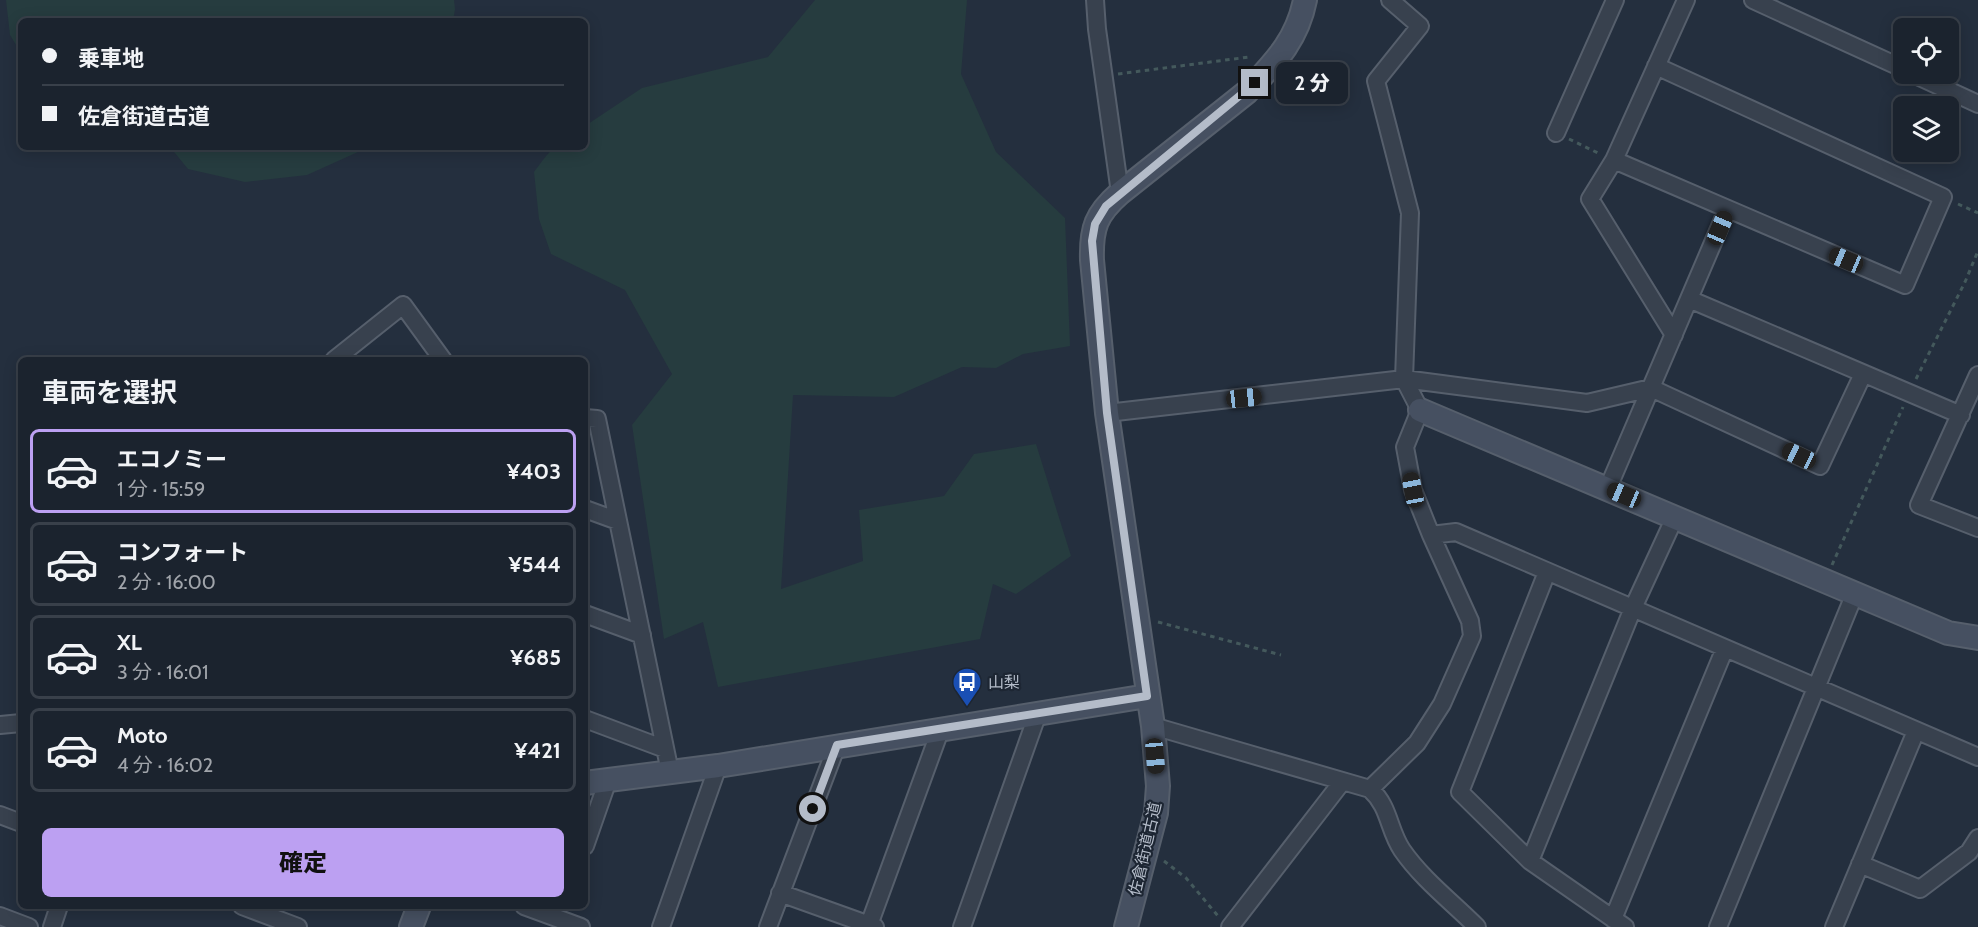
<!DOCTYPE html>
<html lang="ja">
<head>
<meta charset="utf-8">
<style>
	body { margin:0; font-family:Cabin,"Noto Sans JP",sans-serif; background:#282f3a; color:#f1f3f6; height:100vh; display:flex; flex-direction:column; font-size:22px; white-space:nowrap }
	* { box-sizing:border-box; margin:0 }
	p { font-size:20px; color:#a0a4aa }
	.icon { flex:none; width:33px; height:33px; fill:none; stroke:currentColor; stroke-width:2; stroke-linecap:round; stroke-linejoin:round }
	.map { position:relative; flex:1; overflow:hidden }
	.drawer { position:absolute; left:18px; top:357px; width:570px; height:552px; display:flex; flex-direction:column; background:#1b232e; border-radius:9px; box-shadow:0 3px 15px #0003,0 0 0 2px #39404a }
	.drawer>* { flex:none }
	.hud { position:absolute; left:18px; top:18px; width:570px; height:132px; border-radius:9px; box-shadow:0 3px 15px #0003,0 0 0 2px #39404a; display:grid; align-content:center; height:132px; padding:0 24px; background:#1b232e }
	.buttons { position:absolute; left:1893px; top:18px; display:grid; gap:12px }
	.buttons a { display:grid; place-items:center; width:66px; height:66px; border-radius:9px; background:#1b232e; box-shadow:0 3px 15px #0003,0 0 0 2px #39404a; font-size:30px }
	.end { position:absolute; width:27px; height:27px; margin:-14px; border:8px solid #b4bcc9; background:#111; box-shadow:0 0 0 3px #111 }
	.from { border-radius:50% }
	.bubble { position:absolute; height:42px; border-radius:9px; background:#1b232e; box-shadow:0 3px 15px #0003,0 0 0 2px #39404a; font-size:20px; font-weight:800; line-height:42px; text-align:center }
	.car { position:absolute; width:18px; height:36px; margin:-18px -9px; border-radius:8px; box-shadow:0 0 4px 2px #0007; background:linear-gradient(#222 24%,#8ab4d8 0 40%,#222 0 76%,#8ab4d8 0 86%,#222 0) }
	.hud b { display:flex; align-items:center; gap:21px; height:57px; font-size:22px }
	.hud b+b { border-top:2px solid #39404a }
	.hud i { width:15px; height:15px; background:#f1f3f6 }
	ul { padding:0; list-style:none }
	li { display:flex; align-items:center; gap:18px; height:84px; margin:0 12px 9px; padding:0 12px; border:3px solid #39404a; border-radius:9px }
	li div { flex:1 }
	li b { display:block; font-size:22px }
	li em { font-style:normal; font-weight:800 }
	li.active { border-color:#bca0f2 }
	li>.icon { width:54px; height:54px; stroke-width:1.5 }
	h2 { padding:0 24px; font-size:27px; line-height:72px }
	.action { display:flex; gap:12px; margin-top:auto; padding:12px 24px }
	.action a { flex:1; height:69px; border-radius:9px; background:#bca0f2; color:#111; font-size:24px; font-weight:800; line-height:69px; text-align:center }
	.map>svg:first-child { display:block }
	.green { fill:#263c3f }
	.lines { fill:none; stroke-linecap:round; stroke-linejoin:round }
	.street-casing { stroke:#565f6c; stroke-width:20 }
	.secondary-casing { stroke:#565f6c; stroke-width:26 }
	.path { stroke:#44595c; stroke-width:3; stroke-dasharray:4.5 4.5; stroke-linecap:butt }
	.street { stroke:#38414e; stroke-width:16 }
	.secondary { stroke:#465061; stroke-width:22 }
	.route { stroke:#b4bcc9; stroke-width:8 }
	.labels { text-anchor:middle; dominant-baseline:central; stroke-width:4.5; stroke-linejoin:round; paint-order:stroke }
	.poi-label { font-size:16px; fill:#b4bcc9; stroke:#1d2633; text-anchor:start }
	.street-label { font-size:16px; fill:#b4bcc9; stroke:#1d2633 }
</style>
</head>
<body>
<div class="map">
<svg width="1978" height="927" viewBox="0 0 1978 927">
	<rect width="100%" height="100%" fill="#242f3e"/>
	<path class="green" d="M6 0H454L455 9 453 21H21V53L10 35Z
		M815 0H967L961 74 996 152 1065 218 1070 346 1023 354 996 368 962 367 894 397 793 395 781 589 863 561 859 510 944 496 974 454 1036 444 1071 556 1016 594 993 584 980 639 718 687 703 622 664 639 632 425 672 374 625 290 551 254 539 219 534 172C555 144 550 147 585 147V126L642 88 768 57Z
		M170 147H369L307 175 245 182 188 169Z"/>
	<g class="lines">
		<g class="street-casing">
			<path id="street" d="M1095 0 1097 29 1120 193
				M1753 0 1904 69
				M1913 74 1978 104
				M1556 133 1615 0
				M1614 160 1905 285 1943 197 1656 66
				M1689 299 1961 415
				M1674 335 1590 199 1614 160 1686 0
				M334 360 403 305 443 360
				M1978 375 1919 505 1978 528
				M1107 413 1404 379 1587 403 1651 388 1820 466 1863 374
				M585 418 597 419 670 772
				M1608 488 1727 210
				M585 509 618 521
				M1431 535 1456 532 1978 757
				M1547 572 1460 792 1530 861 1625 927
				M585 614 642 635
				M585 719 665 749
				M0 725 21 723
				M1153 726 1370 789C1390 807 1388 829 1402 850 1422 879 1452 902 1477 927
				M1370 789 1417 743 1442 704 1472 636 1470 621 1431 535 1413 490 1405 447 1420 410 1404 379 1410 213 1376 81 1420 26 1390 0
				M0 815 21 823
				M585 846 608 780
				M1530 861 1633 608 1675 517
				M1860 864 1920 889 1969 852 1978 838
				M780 893 875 927
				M242 906 298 927
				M524 906 581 927
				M0 916 29 927
				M1613 919 1725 648
				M869 925 941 728
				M52 927 59 906
				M661 927 718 766
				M768 927 837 745
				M962 927 1038 713
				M1230 927 1342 782
				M1718 927 1855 593
				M1834 927 1916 731"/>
		</g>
		<g class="secondary-casing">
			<path id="secondary" d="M1420 410 1948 633 1978 638
				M585 783 718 766 1147 696
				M411 927 419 906
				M1126 927 1156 813 1158 786 1153 726 1107 413 1092 260C1091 228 1096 214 1120 193L1247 92C1274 63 1297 41 1305 0"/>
		</g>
		<path class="path" d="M1118 74 1249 57 1251 59
			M1569 139 1598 153
			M1958 204 1978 213
			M1916 379 1965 282 1978 251
			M1832 565 1903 407
			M1158 622 1281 655
			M1164 861 1186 878 1218 916"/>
		<use href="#street" class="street"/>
		<use href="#secondary" class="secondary"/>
	</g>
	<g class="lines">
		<path class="route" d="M813 809 837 745 1147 696 1107 413 1092 241 1095 224 1106 206 1255 83"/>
	</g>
	<defs>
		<g id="bus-pin" transform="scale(1.5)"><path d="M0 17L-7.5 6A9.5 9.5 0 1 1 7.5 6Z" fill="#1a4fb4" stroke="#1d2633"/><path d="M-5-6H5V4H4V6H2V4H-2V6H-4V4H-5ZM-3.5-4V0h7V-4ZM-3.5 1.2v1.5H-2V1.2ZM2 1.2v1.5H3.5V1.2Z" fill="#fff"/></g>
	</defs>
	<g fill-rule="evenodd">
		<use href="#bus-pin" x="967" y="682"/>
	</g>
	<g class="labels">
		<g class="poi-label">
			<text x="988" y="682">山梨</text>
		</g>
		<g class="street-label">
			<text transform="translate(1145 849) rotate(-77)">佐倉街道古道</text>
		</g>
	</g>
</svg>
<div class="buttons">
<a><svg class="icon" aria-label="locate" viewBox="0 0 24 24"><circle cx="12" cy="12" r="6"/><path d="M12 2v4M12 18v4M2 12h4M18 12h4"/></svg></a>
<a><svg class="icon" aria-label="layers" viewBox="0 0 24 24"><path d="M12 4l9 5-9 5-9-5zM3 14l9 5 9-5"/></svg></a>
</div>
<i class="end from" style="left:813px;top:809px"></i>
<i class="end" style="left:1255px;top:83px"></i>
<div class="bubble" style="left:1276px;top:62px;width:72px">2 分</div>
<i class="car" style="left:1720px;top:228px;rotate:23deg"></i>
<i class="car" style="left:1846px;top:260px;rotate:293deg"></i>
<i class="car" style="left:1244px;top:398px;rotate:84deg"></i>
<i class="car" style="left:1799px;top:456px;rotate:295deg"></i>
<i class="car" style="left:1413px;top:490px;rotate:349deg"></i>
<i class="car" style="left:1624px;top:495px;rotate:293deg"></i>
<i class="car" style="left:1155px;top:756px;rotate:175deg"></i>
<div class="hud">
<b><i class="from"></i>乗車地</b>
<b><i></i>佐倉街道古道</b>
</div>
<section class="drawer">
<h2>車両を選択</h2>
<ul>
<li class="active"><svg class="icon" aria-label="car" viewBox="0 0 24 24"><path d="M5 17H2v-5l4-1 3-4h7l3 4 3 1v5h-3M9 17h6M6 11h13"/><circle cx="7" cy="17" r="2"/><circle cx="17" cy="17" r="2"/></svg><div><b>エコノミー</b><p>1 分 · 15:59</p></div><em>¥403</em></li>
<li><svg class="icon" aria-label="car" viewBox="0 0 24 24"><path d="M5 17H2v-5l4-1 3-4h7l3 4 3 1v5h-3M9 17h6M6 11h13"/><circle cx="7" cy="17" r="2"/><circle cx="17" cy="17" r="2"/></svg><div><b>コンフォート</b><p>2 分 · 16:00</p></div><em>¥544</em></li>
<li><svg class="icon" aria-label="car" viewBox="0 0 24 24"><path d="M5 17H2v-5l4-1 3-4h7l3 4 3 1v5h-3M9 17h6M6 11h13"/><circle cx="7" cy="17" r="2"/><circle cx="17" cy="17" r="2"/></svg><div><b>XL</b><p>3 分 · 16:01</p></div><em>¥685</em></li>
<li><svg class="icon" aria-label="car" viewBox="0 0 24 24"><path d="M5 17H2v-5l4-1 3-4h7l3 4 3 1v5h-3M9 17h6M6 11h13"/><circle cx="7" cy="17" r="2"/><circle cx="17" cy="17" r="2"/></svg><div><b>Moto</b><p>4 分 · 16:02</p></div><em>¥421</em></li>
</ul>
<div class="action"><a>確定</a></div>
</section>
</div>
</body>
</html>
